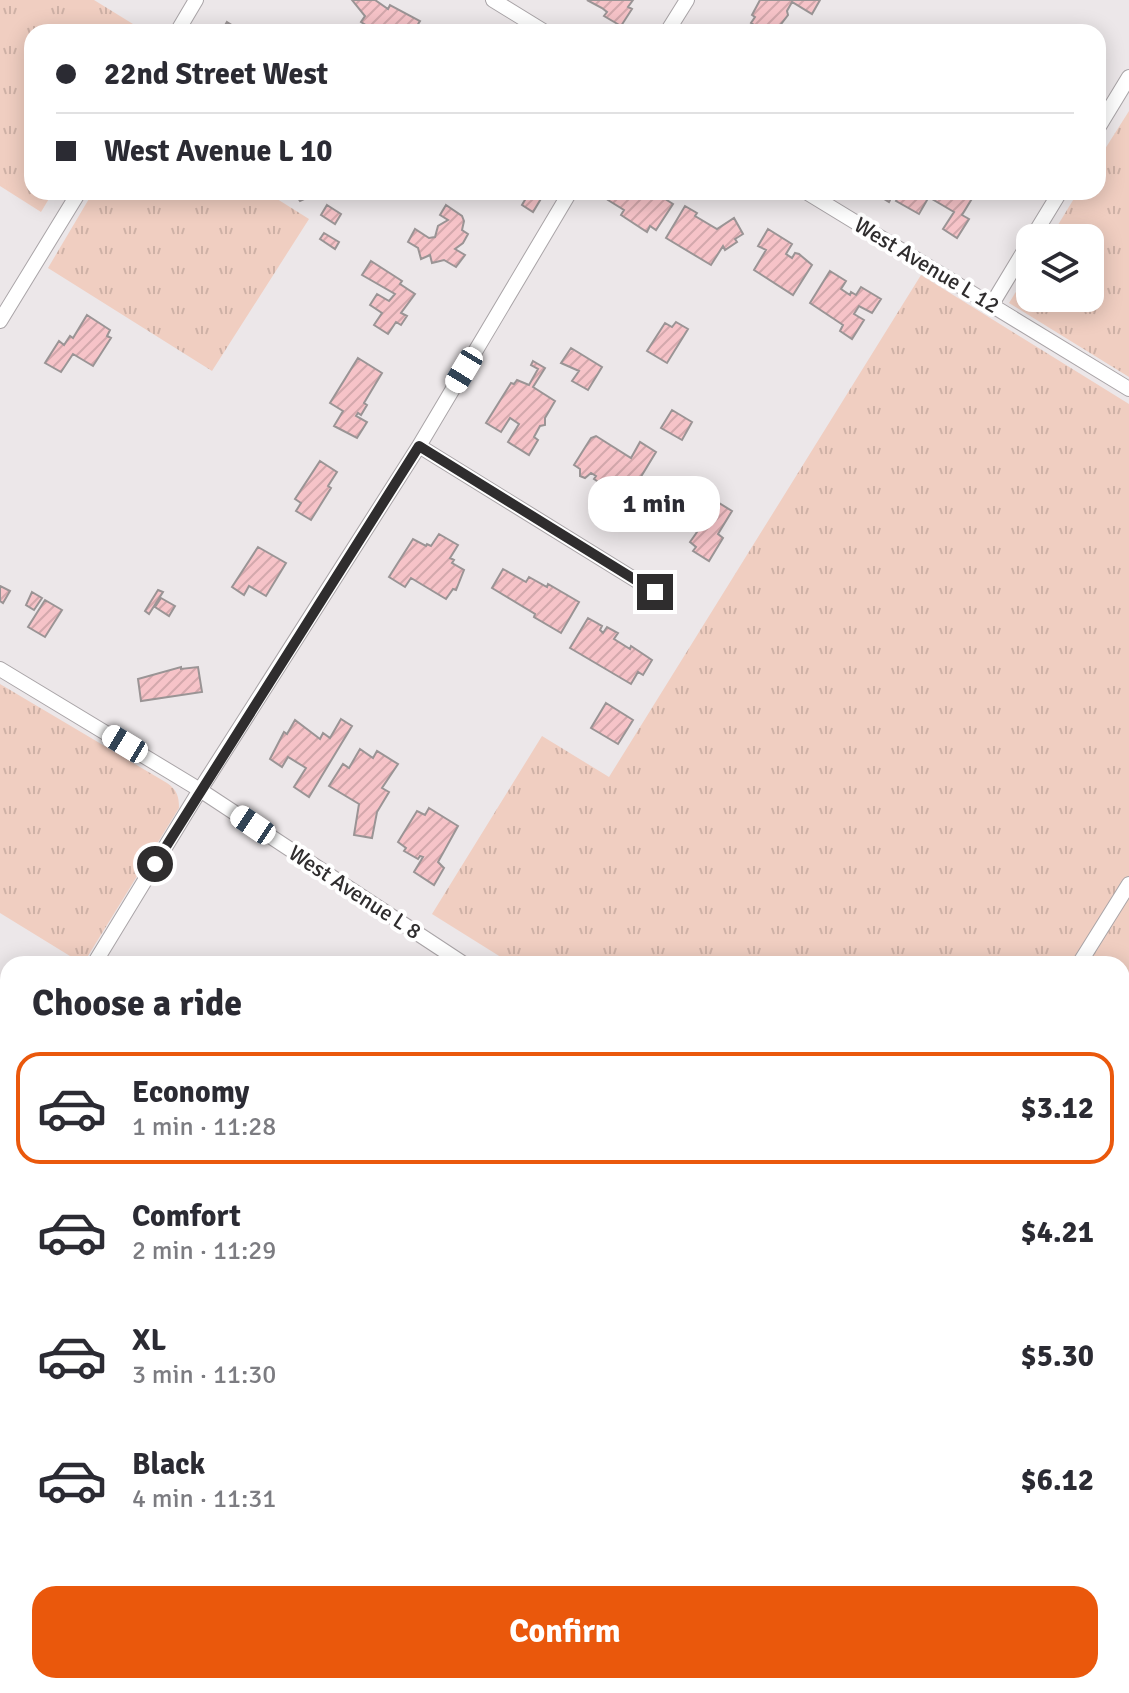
<!DOCTYPE html>
<html lang="en">
<head>
<meta charset="utf-8">
<style>
	body { margin:0; font-family:Signika,sans-serif; background:#f2f2f3; color:#2b2b33; height:100vh; display:flex; flex-direction:column; font-size:30px; white-space:nowrap }
	* { box-sizing:border-box; margin:0 }
	p { font-size:26px; color:#7c7c81 }
	.icon { flex:none; width:44px; height:44px; fill:none; stroke:currentColor; stroke-width:2; stroke-linecap:round; stroke-linejoin:round }
	.map { position:relative; flex:1; overflow:hidden }
	.side { position:absolute; left:0px; top:956px; width:1130px; height:738px; display:flex; flex-direction:column; background:#fff; border-radius:24px 24px 0 0; box-shadow:0 4px 20px #0003 }
	.side>* { flex:none }
	.guide { position:absolute; left:24px; top:24px; width:1082px; height:176px; border-radius:24px; box-shadow:0 4px 20px #0003; display:grid; align-content:center; height:176px; padding:0 32px; background:#fff }
	.buttons { position:absolute; left:1016px; top:224px; display:grid; gap:16px }
	.buttons a { display:grid; place-items:center; width:88px; height:88px; border-radius:16px; background:#fff; box-shadow:0 4px 20px #0003; font-size:40px }
	.end { position:absolute; width:36px; height:36px; margin:-18px; border:10px solid #2f2d2e; background:#fff; box-shadow:0 0 0 4px #fff }
	.from { border-radius:50% }
	.bubble { position:absolute; height:56px; border-radius:24px; background:#fff; box-shadow:0 4px 20px #0003; font-size:26px; font-weight:700; line-height:56px; text-align:center }
	.car { position:absolute; width:24px; height:48px; margin:-24px -12px; border-radius:10px; box-shadow:0 0 6px 2px #0007; background:linear-gradient(#fff 24%,#345 0 40%,#fff 0 76%,#345 0 86%,#fff 0) }
	.guide b { display:flex; align-items:center; gap:28px; height:76px; font-size:30px }
	.guide b+b { border-top:2px solid #e1e1e2 }
	.guide i { width:20px; height:20px; background:#2b2b33 }
	ul { padding:0; list-style:none }
	li { display:flex; align-items:center; gap:24px; height:112px; margin:0 16px 12px; padding:0 16px; border:4px solid transparent; border-radius:24px }
	li div { flex:1 }
	li b { display:block; font-size:30px }
	li em { font-style:normal; font-weight:700 }
	li.active { border-color:#ea580c }
	li>.icon { width:72px; height:72px; stroke-width:1.5 }
	h2 { padding:0 32px; font-size:36px; line-height:96px }
	.primary-button { display:flex; gap:16px; margin-top:auto; padding:16px 32px }
	.primary-button a { flex:1; height:92px; border-radius:24px; background:#ea580c; color:#fff; font-size:32px; font-weight:700; line-height:92px; text-align:center }
	.map>svg:first-child { display:block }
	.grass { fill:url(#grass-tufts) }
	.building { fill:url(#building-hatch); stroke:#9a9495; stroke-width:2 }
	.lines { fill:none; stroke-linecap:round; stroke-linejoin:round }
	.street-casing { stroke:#a9a4a7; stroke-width:16 }
	.street { stroke:#fff; stroke-width:14 }
	.route { stroke:#2f2d2e; stroke-width:10 }
	.labels { text-anchor:middle; dominant-baseline:central; stroke-width:8; stroke-linejoin:round; paint-order:stroke }
	.street-label { font-size:22px; fill:#2f2d2e; stroke:#fff }
</style>
</head>
<body>
<div class="map">
<svg width="1129" height="1693" viewBox="0 0 1129 1693">
	<defs>
		<pattern id="grass-tufts" width="24" height="20" patternUnits="userSpaceOnUse" patternTransform="scale(2)"><rect width="24" height="20" fill="#f0cec1"/><path d="M3 7l-1-3M5 7V3M7 7l1-3M15 17l-1-3M17 17v-4M19 17l1-3" fill="none" stroke="#ceb1a6"/></pattern>
		<pattern id="building-hatch" width="6" height="6" patternUnits="userSpaceOnUse" patternTransform="scale(2)"><rect width="6" height="6" fill="#f6c3c8"/><path d="M-1 1l2-2M0 6l6-6M5 7l2-2" fill="none" stroke="#d3a8ac"/></pattern>
	</defs>
	<rect width="100%" height="100%" fill="#ece7e9"/>
	<path class="grass" d="M0 0H94L146 32H32V192H53L41 212 0 186Z
		M1129 111V377L1009 303 1030 269V298H1090V238H1050L1078 192H1098V160Z
		M93 192H266L309 219 212 371 48 268Z
		M921 275 1129 404V1348L1122 1344V964H512L432 914 542 736 609 777Z
		M0 684 167 783C177 790 179 796 179 808L83 964 0 913Z
		M1129 1485V1672L1122 1683V1497Z
		M766 1686H1120L1116 1693H778Z"/>
	<path class="building" d="M352 0H375L388 9 390 5 420 21 413 32H377L361 22 365 16Z
		M587 0H633L628 7 632 9 621 26 604 16 607 12 602 8Z
		M760 0H820L812 14 792 2 787 11 788 15 775 32H766L751 23 755 17 752 15Z
		M227 22 243 32H221Z
		M294 192H317V193L300 201Z
		M526 192H545L533 212 522 205 529 193Z
		M614 192H654L673 204 656 230 650 226 647 232 621 215 624 210 608 200Z
		M873 192H894L889 202Z
		M902 192 910 194 924 192 930 195 919 214 896 201Z
		M937 192H976L962 215 969 219 957 238 943 229 954 212 932 199Z
		M327 205 341 214 335 224 321 215Z
		M446 205 462 216 464 221 462 230 468 234 463 243 455 249 465 255 456 267 444 260 432 263 430 255 421 259 418 248 408 242 415 229 429 238 435 237 438 226 448 220 440 215Z
		M685 206 697 213 695 216 717 229 734 218 743 234 735 239 737 242 725 250 723 246 711 265 666 238Z
		M768 229 792 244 786 254 792 258 795 253 799 254 812 265 793 295 754 270 766 250 758 246Z
		M324 233 339 242 335 249 320 239Z
		M371 261 402 281 400 284 415 294 401 313 407 316 401 325 396 322 388 334 374 325 382 313 370 305 377 294 389 301 395 294 362 275Z
		M830 271 846 281 841 289 850 295 851 292 856 295 861 287 881 299 872 313 859 306 854 314 864 320 852 339 840 331 843 325 810 303Z
		M87 315 110 330 107 336 111 338 93 366 73 354 61 372 45 363 59 341 64 345 70 336 73 338Z
		M676 322 688 329 667 363 647 351 665 323 672 327Z
		M571 348 602 367 588 390 572 381 579 371 561 363Z
		M358 358 382 373 364 403 367 405 361 415 358 413 356 416 367 422 357 438 334 426 343 411 330 403Z
		M533 361 545 368 533 387 555 401 545 418V425L540 426 534 437 538 440 529 455 508 442 519 424 510 418 501 432 486 423 511 383 514 384 517 380 529 385 538 369 531 365Z
		M672 410 692 422 682 440 661 428Z
		M596 436 631 458 640 442 656 452 628 498 622 495 616 498 611 495 613 486 609 483 606 487 594 479 596 476 591 473 585 478 580 476V469L574 465 591 438Z
		M320 461 337 472 328 486 331 488 311 520 296 511 301 503 295 499Z
		M690 485 732 511 718 534 723 538 709 561 693 551 696 547 690 542 697 532 689 527 693 520 691 517 682 512 677 520 671 516 667 521 659 522 655 514 672 486 685 494Z
		M439 534 458 545 450 558 454 560 452 563 464 570 456 590 453 589 446 599 411 578 405 587 389 577 413 539 426 546 427 544 431 546Z
		M258 547 286 563 266 596 249 586 244 595 232 587Z
		M503 569 526 582 529 577 547 587 548 584 579 602 561 633 534 617 535 614 492 588Z
		M0 586 10 591 3 603 0 601Z
		M158 590 163 592 149 614 145 611Z
		M32 592 42 598 34 610 26 605Z
		M161 598 175 606 169 616 155 607Z
		M45 600 62 610 45 637 28 627Z
		M588 618 602 626 600 630 603 633 607 627 618 633 614 639 630 649 631 646 652 660 643 675 638 672 631 684 570 648Z
		M181 667V669L198 667 202 692 141 701 138 679Z
		M606 703 633 720 618 744 591 728Z
		M341 719 352 726 309 797 294 787 306 768 288 757 282 767 270 759 284 732 287 734 295 720 320 739 323 733 330 738Z
		M360 749 373 758 377 751 398 764 382 788 389 792 377 812 372 838 354 835 359 804 329 786 343 764 349 768Z
		M429 808 458 826 438 862 444 868 434 885 414 872 423 857 420 856 418 859 404 851 406 848 398 842 417 811 425 815Z
		M3 1245 8 1248V1269L0 1264V1249Z
		M0 1340 8 1345V1353L0 1366Z"/>
	<g class="lines">
		<g class="street-casing">
			<path id="street" d="M493 0 545 32
				M177 32 196 0
				M667 32 687 0
				M1098 128 1129 77
				M806 192 1129 389
				M1032 238 1060 192
				M992 304 1030 241
				M0 321 79 192
				M419 446 655 592
				M0 669 200 790 464 964
				M94 964 200 790 419 446 570 192
				M1079 964 1129 884
				M0 1118 8 1104
				M1122 1380 1129 1384
				M0 1671 8 1676
				M23 1686 34 1693
				M144 1693 148 1686
				M635 1693 639 1686"/>
		</g>
		<use href="#street" class="street"/>
	</g>
	<g class="lines">
		<path class="route" d="M155 864 419 446 655 592"/>
	</g>
	<g class="labels">
		<g class="street-label">
			<text transform="translate(927 265) rotate(31)">West Avenue L 12</text>
			<text transform="translate(355 892) rotate(33)">West Avenue L 8</text>
		</g>
	</g>
</svg>
<div class="buttons">
<a><svg class="icon" aria-label="layers" viewBox="0 0 24 24"><path d="M12 4l9 5-9 5-9-5zM3 14l9 5 9-5"/></svg></a>
</div>
<i class="end from" style="left:155px;top:864px"></i>
<i class="end" style="left:655px;top:592px"></i>
<div class="bubble" style="left:588px;top:476px;width:132px">1 min</div>
<i class="car" style="left:464px;top:370px;rotate:211deg"></i>
<i class="car" style="left:125px;top:744px;rotate:301deg"></i>
<i class="car" style="left:253px;top:825px;rotate:304deg"></i>
<div class="guide">
<b><i class="from"></i>22nd Street West</b>
<b><i></i>West Avenue L 10</b>
</div>
<section class="side">
<h2>Choose a ride</h2>
<ul>
<li class="active"><svg class="icon" aria-label="car" viewBox="0 0 24 24"><path d="M5 17H2v-5l4-1 3-4h7l3 4 3 1v5h-3M9 17h6M6 11h13"/><circle cx="7" cy="17" r="2"/><circle cx="17" cy="17" r="2"/></svg><div><b>Economy</b><p>1 min · 11:28</p></div><em>$3.12</em></li>
<li><svg class="icon" aria-label="car" viewBox="0 0 24 24"><path d="M5 17H2v-5l4-1 3-4h7l3 4 3 1v5h-3M9 17h6M6 11h13"/><circle cx="7" cy="17" r="2"/><circle cx="17" cy="17" r="2"/></svg><div><b>Comfort</b><p>2 min · 11:29</p></div><em>$4.21</em></li>
<li><svg class="icon" aria-label="car" viewBox="0 0 24 24"><path d="M5 17H2v-5l4-1 3-4h7l3 4 3 1v5h-3M9 17h6M6 11h13"/><circle cx="7" cy="17" r="2"/><circle cx="17" cy="17" r="2"/></svg><div><b>XL</b><p>3 min · 11:30</p></div><em>$5.30</em></li>
<li><svg class="icon" aria-label="car" viewBox="0 0 24 24"><path d="M5 17H2v-5l4-1 3-4h7l3 4 3 1v5h-3M9 17h6M6 11h13"/><circle cx="7" cy="17" r="2"/><circle cx="17" cy="17" r="2"/></svg><div><b>Black</b><p>4 min · 11:31</p></div><em>$6.12</em></li>
</ul>
<div class="primary-button"><a>Confirm</a></div>
</section>
</div>
</body>
</html>
